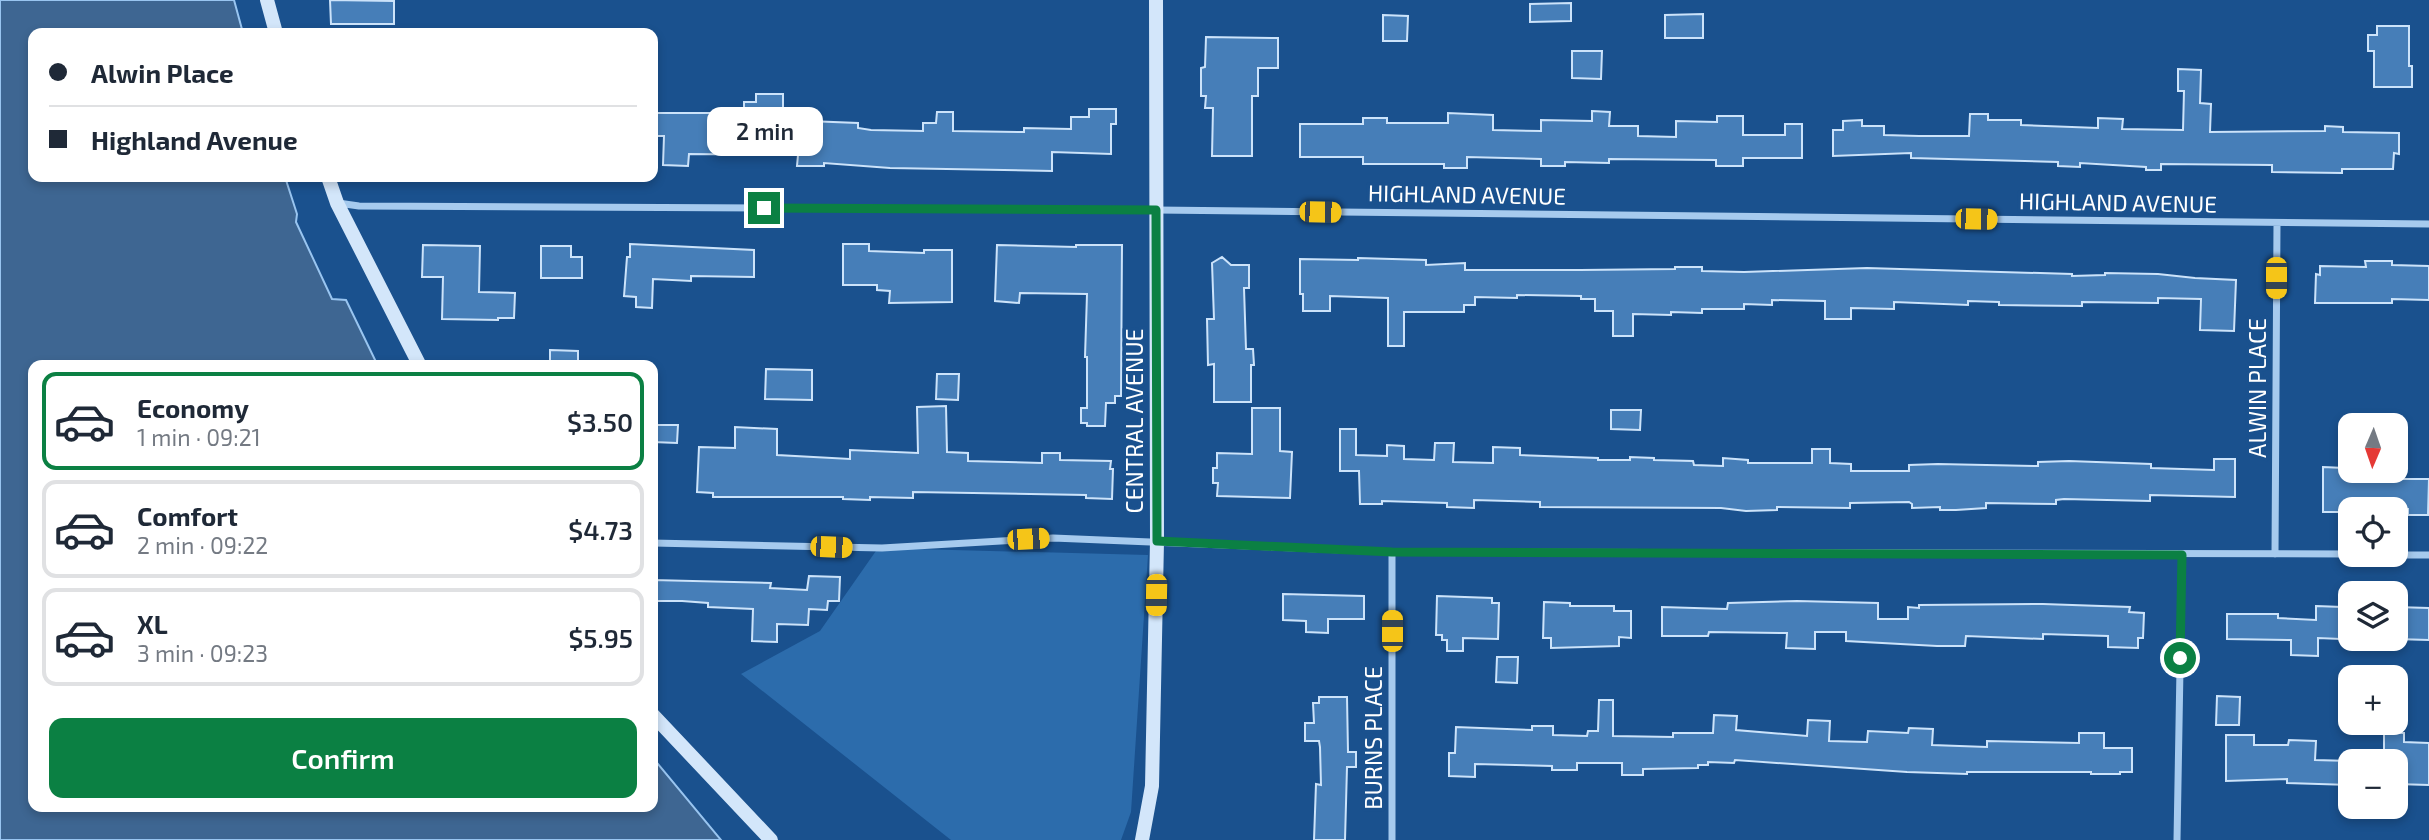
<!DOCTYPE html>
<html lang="en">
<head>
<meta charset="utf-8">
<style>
	body { margin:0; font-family:"Exo 2",sans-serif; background:#f2f2f3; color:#1f2937; height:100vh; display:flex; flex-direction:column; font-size:26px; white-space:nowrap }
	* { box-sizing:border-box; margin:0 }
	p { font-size:23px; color:#747a83 }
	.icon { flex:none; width:38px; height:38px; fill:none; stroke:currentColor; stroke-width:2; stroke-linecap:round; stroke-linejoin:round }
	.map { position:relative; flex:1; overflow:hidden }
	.sheet { position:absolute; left:28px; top:360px; width:630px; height:452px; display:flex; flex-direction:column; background:#fff; border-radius:14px; box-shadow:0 4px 10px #0003 }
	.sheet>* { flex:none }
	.hud { position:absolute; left:28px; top:28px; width:630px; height:154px; border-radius:14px; box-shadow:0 4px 10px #0003; display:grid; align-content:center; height:154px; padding:0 21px; background:#fff }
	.needle { width:46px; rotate:182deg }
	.controls { position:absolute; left:2338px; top:413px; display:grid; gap:14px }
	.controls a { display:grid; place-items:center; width:70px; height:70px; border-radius:14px; background:#fff; box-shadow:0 4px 10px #0003; font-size:35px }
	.end { position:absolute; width:32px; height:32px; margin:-16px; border:9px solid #0b8043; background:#fff; box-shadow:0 0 0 4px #fff }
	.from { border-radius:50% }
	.bubble { position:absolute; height:49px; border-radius:14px; background:#fff; box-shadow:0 4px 10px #0003; font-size:23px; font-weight:600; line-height:49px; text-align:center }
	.car { position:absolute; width:21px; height:42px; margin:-21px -10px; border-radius:9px; box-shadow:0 0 5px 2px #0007; background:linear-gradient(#f5c518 24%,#345 0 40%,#f5c518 0 76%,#345 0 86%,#f5c518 0) }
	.hud b { display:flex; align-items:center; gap:24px; height:66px; font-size:26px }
	.hud b+b { border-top:2px solid #e0e1e3 }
	.hud i { width:18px; height:18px; background:#1f2937 }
	ul { padding:12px 0 0; list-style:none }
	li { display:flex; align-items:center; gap:21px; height:98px; margin:0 14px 10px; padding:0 7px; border:4px solid #e0e1e3; border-radius:14px }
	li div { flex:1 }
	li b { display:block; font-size:26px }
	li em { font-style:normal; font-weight:600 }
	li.active { border-color:#0b8043 }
	li>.icon { width:63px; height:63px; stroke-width:1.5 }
	.action { display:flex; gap:14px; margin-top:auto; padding:14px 21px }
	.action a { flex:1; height:80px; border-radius:14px; background:#0b8043; color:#fff; font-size:28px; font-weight:600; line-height:80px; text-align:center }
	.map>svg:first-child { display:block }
	.green { fill:#2c6cac }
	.water { fill:#3e6692; stroke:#99c5f0; stroke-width:2 }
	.building { fill:#467eb8; stroke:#cce3fa; stroke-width:2 }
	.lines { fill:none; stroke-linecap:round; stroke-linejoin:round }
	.minor { stroke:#a6caee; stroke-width:7 }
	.secondary { stroke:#d3e6fa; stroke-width:14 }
	.route { stroke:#0b8043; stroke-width:9 }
	.labels { text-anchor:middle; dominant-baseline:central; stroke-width:7; stroke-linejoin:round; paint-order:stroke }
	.street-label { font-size:23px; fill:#fff; stroke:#1a518e }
</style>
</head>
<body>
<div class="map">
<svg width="2429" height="840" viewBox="0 0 2429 840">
	<rect width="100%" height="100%" fill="#1a518e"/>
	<path class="green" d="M878 548 1148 555 1131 812 1121 840H951L741 674 820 631Z"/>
	<path class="water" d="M0 0H234L243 33H33V177H285L297 214 296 222 332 299 346 300 378 366H33V807H653V758L721 840H0Z"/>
	<path class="building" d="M330 0 394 1V24H331Z
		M1571 3V21L1530 22V4Z
		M1703 14V38H1665V15Z
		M1383 15 1408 16 1407 41H1383Z
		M2377 26H2409V66H2412V87H2374V51H2368V35H2377Z
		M1206 37 1278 38V68H1258V96H1252V156H1212L1213 108H1205L1206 96H1201V68L1205 67Z
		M1572 51H1602L1601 79 1572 78Z
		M2178 69 2201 70 2200 103 2211 104 2210 132 2325 131V126L2343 127V132L2399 133V154L2394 153 2393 169H2342V173L2272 172V165L2161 164V170H2146V167L2080 163V167L2058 166V162L1911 158V153L1833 156V130H1843V121L1862 120V126H1884V135L1919 136H1969L1970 114H1988V120H2021V125L2098 128V118L2123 119 2122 129 2183 130 2184 91H2178Z
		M756 94H783V120L858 123V128L871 130 923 131V123H936L937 112H953V131L1024 132V128L1071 129V117H1089V109H1116V124H1111V154L1052 152V171L890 168 824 163V166H797L798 155 689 154 688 166 663 165 664 136H653L654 113H744V102H756Z
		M1592 111 1610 112 1609 126H1638V136L1676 137V121L1717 122V116H1743V135H1785V124H1802V158H1743V166H1716V160L1609 159V163L1565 162V166H1541V159L1467 157V168H1444V164H1363V157H1300V124H1363V118H1387V123H1448V113L1493 115V130L1541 131V120L1592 121Z
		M630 244 754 250V277L691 276V281L653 279 652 308 636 307V297L624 296 627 257H630Z
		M843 244H869V251L924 253V250H952V302L889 303 890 291 877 290V285H843Z
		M423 245 480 246 479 292 515 293 514 318H498V320L442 319 443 277H422Z
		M997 245 1076 247V245H1122L1121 396H1115V403H1106L1105 426H1087V423H1081V408H1087V357H1085L1087 294 1020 293 1019 303 995 301Z
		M541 246H571V257H582V278H541Z
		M1222 257 1231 265H1249V288H1244L1246 349H1253L1254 365H1251V402H1214V364L1208 365 1207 319H1214L1212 263Z
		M1358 258 1426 260V265L1465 263V270H1580L1675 269V267H1702V271L1744 272 1867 268 2072 274V276L2105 275V273L2158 274 2195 278 2236 280 2234 331 2200 330 2201 299 2158 298V303L2082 302V306L1999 305V302L1968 301V305L1894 302V309L1851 308V319H1825V301L1772 300V305L1744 304V309H1702V313L1671 312V315L1633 314V336H1613V311H1595V299H1581V296L1517 295V298L1475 297V305H1464V312H1404V346H1388V298L1330 296V311H1303V294H1300V259L1358 260Z
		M2365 261H2392V265L2429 266V300L2392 299V303H2315L2316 274 2320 275V266L2366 267Z
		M550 350 578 351V366H550Z
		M766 369 812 370V400L765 399Z
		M937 374H959L958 400 936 399Z
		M946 406 947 452 968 453V461L1042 463V453H1060V460L1111 461 1110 469H1113L1112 499 1086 498V495L913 492V498L870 497V500L843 499V497H713V493L697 492 699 447 735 448V427L777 429V455L850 459V450L918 453 917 407Z
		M1252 408H1280V451L1292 452 1290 498 1217 496 1218 483H1213V468H1217V453L1252 454Z
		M1611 410H1641L1640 430 1611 429Z
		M653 425H678L677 443 653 442Z
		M1340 429H1356V455L1387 456V445L1404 446V459L1434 460 1435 443H1454L1453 462 1493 463V447L1520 448V455L1598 458V460H1630V457L1654 458V460L1693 461 1694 465 1723 466V458L1748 460V463H1812V449H1830V463L1851 464V471H1909V465L1938 464 2038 466V462L2069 461 2151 464V468L2214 470V459H2235V497L2150 495V501L2064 499 2056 500V504L1986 503V508L1956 510H1940V507L1912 508V504L1909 502 1850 503V508L1777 507V510L1746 511 1721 508 1540 507V502L1474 500V508L1447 507V503L1382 501V504H1360L1359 471H1340Z
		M2323 467 2344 468V471H2379V473H2387V479H2429L2428 515H2408V509H2344V512H2323Z
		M809 576 840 577 839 601H828L827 610 809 609 808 625 777 624V642L752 641 753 609 708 607V603L682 601H653V580L771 583 770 588 807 590Z
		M1283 594 1364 596V619H1328V633L1306 632V621L1283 620Z
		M1437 596 1492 598V603H1499L1498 639 1463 638V651H1447V640H1442V635H1436Z
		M1797 601 1878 603V619H1908V607L1919 608V605L2043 604 2130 607 2129 612 2144 613 2143 638H2138V648L2108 647V636L2043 634V639L1966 636 1965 646H1937L1846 641V632H1815V649L1786 648 1787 633 1709 632 1708 636H1662V607L1727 609 1728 603Z
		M1544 602 1570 603V606H1614V611H1631V638L1619 637V646L1551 648V638H1543Z
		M2316 606 2342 607 2341 639 2318 638V656L2291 655V640L2227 639V614H2278V618L2316 620Z
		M2396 607 2429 608V640L2396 639Z
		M1497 657H1518L1517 683 1496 682Z
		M2217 696 2240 697 2239 725H2216Z
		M1319 697H1347L1348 752H1356V767H1347L1345 840H1314L1316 784 1321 785 1320 747 1319 741H1305V723H1314L1313 703H1319Z
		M1599 700H1613V736L1673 737V733H1713L1714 715 1737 716 1736 730 1807 736 1808 720 1830 721 1829 741 1867 742 1868 731 1908 733 1909 728 1933 729 1932 745 1987 747V741L2079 743V733H2104V748H2132V772H2120V774H2091V772H1967V774L1907 772 1735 760 1734 763 1708 762V765H1698V768L1643 769V775H1622V763H1577V770H1552V766L1475 764V777L1449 776V753H1455L1456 727 1532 730V726H1553V735L1587 736 1588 731H1598Z
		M2384 733H2404V742L2429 743V785L2396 784V761H2384Z
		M2226 735H2254V745H2288L2289 740 2316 741 2315 760 2350 761V785L2287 783V779L2226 781Z"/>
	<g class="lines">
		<path class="minor" d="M338 203 359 206 1156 210 2429 224
			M653 543 882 548 1053 538 1392 552 2350 554
			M1392 552V840
			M2275 554 2277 223
			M2396 555H2429
			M2177 840 2182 554"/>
		<path class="secondary" d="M267 0 276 33
			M328 177 337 203 420 366
			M653 715 771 840
			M1142 840 1152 786 1157 541 1156 0"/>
	</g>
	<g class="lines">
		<path class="route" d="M764 208 1156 210 1157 541 1392 552 2182 555 2180 658"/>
	</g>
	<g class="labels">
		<g class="street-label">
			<text transform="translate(1467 194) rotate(1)">HIGHLAND AVENUE</text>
			<text transform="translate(2118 202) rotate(1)">HIGHLAND AVENUE</text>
			<text transform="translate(2257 388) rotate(-90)">ALWIN PLACE</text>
			<text transform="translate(1134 421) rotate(-90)">CENTRAL AVENUE</text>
			<text transform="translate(1373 738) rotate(-90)">BURNS PLACE</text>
		</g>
	</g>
</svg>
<div class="controls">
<a><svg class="needle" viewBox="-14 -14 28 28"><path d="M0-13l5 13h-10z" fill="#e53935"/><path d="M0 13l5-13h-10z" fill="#747a83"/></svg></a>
<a><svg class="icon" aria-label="locate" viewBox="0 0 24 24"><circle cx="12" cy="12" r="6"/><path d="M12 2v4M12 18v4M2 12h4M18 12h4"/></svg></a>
<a><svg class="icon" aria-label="layers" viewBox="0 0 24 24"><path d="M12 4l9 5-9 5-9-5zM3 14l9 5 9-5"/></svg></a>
<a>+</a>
<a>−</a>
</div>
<i class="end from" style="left:2180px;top:658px"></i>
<i class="end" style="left:764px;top:208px"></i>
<div class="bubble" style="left:707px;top:107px;width:116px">2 min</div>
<i class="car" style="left:1320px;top:212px;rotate:91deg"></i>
<i class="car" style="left:1976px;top:219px;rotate:91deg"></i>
<i class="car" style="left:2276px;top:278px;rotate:180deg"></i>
<i class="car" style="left:1028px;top:539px;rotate:87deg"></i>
<i class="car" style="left:831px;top:547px;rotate:92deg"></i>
<i class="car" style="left:1156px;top:595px;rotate:181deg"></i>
<i class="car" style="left:1392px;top:631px;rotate:0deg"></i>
<div class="hud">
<b><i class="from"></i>Alwin Place</b>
<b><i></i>Highland Avenue</b>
</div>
<section class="sheet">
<ul>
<li class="active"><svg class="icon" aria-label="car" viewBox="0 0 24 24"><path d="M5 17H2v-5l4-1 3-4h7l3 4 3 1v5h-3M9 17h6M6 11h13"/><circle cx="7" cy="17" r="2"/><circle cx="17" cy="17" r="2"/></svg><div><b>Economy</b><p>1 min · 09:21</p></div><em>$3.50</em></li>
<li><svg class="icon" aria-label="car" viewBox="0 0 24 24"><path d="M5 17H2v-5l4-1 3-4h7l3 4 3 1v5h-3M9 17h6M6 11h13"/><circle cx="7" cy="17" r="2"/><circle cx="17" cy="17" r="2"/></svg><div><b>Comfort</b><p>2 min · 09:22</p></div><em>$4.73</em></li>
<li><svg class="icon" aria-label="car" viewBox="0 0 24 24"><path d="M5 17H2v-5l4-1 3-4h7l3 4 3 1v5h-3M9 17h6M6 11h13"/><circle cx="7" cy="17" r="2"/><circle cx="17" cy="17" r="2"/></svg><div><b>XL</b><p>3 min · 09:23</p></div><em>$5.95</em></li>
</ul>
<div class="action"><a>Confirm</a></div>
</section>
</div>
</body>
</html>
